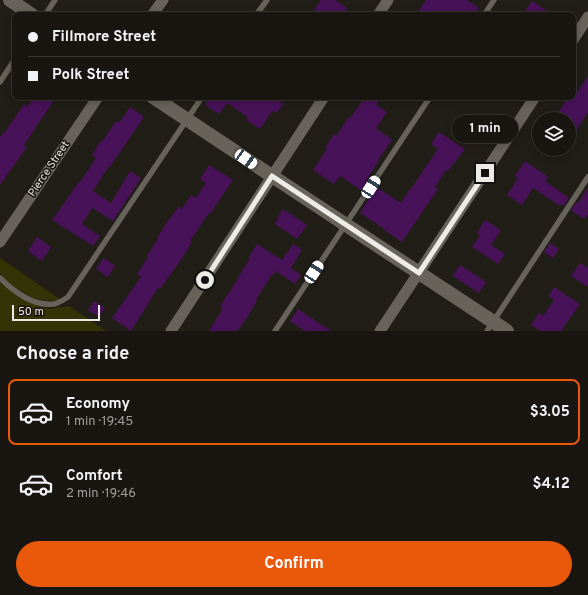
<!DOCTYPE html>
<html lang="en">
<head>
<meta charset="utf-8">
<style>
	body { margin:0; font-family:Overpass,sans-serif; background:#221f1a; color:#f1f3f6; height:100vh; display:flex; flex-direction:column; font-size:15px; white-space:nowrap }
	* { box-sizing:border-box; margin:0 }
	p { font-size:13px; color:#9f9f9f }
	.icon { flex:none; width:22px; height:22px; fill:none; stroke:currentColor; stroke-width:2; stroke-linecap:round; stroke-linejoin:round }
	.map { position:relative; height:331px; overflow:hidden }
	.details { display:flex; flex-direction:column; background:#191611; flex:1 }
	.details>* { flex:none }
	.top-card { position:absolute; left:12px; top:12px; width:564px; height:88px; border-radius:8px; box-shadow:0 2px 10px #0003,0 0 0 1px #373531; display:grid; align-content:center; height:88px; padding:0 16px; background:#191611 }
	.controls { position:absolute; left:532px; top:112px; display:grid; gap:8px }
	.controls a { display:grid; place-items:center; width:44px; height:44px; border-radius:50%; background:#191611; box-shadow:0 2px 10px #0003,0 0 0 1px #373531; font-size:20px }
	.scale { position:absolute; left:12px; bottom:10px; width:88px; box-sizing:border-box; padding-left:4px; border:2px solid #edebe6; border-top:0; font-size:11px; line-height:14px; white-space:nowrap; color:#edebe6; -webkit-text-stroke:3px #18150e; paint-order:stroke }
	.end { position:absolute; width:18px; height:18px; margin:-9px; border:5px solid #edebe6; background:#111; box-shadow:0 0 0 2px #111 }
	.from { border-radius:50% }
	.bubble { position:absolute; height:28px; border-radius:14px; background:#191611; box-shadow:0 2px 10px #0003,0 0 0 1px #373531; font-size:13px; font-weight:700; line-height:28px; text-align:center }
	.car { position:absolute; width:12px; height:24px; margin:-12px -6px; border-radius:5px; box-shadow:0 0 3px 1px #0007; background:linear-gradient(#fff 24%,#345 0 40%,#fff 0 76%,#345 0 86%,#fff 0) }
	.top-card b { display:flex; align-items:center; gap:14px; height:38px; font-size:15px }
	.top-card b+b { border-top:1px solid #373531 }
	.top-card i { width:10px; height:10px; background:#f1f3f6 }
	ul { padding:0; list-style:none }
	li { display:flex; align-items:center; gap:12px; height:66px; margin:0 8px 6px; padding:0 8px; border:2px solid transparent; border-radius:8px }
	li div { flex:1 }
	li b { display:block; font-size:15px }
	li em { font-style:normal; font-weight:700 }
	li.on { border-color:#ea580c }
	li>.icon { width:36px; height:36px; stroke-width:1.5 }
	h2 { padding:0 16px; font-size:18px; line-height:48px }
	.button { display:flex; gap:8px; margin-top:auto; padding:8px 16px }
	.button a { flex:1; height:46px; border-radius:24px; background:#ea580c; color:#fff; font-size:16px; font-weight:700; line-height:46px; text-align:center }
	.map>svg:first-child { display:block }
	.green { fill:#333405 }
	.building { fill:#481259 }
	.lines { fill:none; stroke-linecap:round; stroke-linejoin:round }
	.service { stroke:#67635b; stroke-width:5.5 }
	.minor { stroke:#67635b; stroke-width:11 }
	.tertiary { stroke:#67635b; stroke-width:14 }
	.route { stroke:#edebe6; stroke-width:5 }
	.labels { text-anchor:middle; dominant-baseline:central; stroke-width:3; stroke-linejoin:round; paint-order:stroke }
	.street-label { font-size:11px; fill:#edebe6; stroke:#18150e }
</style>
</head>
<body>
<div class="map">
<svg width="588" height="331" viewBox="0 0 588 331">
	<rect width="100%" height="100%" fill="#211e17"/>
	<path class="green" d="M0 258 61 300 46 301 33 298 14 287 4 278 0 273Z
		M0 283 30 303 49 309 69 306 106 331H0Z"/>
	<path class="building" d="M321 0H335L347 8 343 15H311Z
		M426 0H467L479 8 474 15H416Z
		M532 1 553 15H522Z
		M588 76V112L569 141V119H553L569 97H573V87L578 91Z
		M34 97H56L24 145 27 147 0 185V137L4 132H5L24 104 27 107Z
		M210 97H283L280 102 283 104 277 113 274 111 273 112 272 111 260 129 246 120 248 117 227 103 219 114 205 105Z
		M365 97H381L376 105 387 112 376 128 392 140 378 160H379L366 181 368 182 362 191 340 176 334 184 313 170 327 149 325 148 334 134 336 136 349 117 350 118Z
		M130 107 144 117 110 167 109 166 93 191 111 203 130 171 141 178 113 221 92 208 82 224 100 236 93 246 52 220 79 182H80L96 158 92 155 100 142 101 143 116 121 119 123Z
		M439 132 465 149 448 171 446 170 435 187 438 189 402 242 383 229V228L360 213 376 187 401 203 409 190H410L438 149 431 144Z
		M525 161 548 177 545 181 569 198 564 205 561 204 560 206 533 188 522 205 507 195 518 178 515 176Z
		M209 165 233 180 210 214 209 213 190 241 192 242 181 260 160 289 158 288 131 331 112 318 141 277 137 274 148 257 147 256 158 239 157 238 165 225 179 206 182 209 191 195 196 198 206 183 200 179Z
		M588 188V214L584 219 571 210 577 202 578 203Z
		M283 209 307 225 297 239 275 224 278 219 277 218Z
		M485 220 501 230 491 245 505 254 498 264 472 247 480 235 477 233Z
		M37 237 51 247 42 261 28 251Z
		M550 243 559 249 553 258 544 252Z
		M257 244 282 260 293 244 302 250 291 268 301 275 295 284 276 271 274 275 272 274 256 300 257 301 241 327H240L237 331H209L223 308 220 306 238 279H237L250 259 248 258Z
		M104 258 115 266 108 277 96 269Z
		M580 263 588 268V287L571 276Z
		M460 265 486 282 479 293 453 276Z
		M554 287 580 304 561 331H541L531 325 539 313 543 316 554 300 549 296Z
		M94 301 105 308 99 317 88 310Z
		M298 309 331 331H305L290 321Z"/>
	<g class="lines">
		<path class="service" d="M45 15 55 0
			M256 15 267 0
			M484 15 494 0
			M0 82 15 59
			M0 278C13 291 34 307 54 304 59 303 63 300 68 297L202 97
			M275 331 430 97
			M487 331 588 177"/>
		<path class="minor" d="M152 15 163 0
			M378 15 388 0
			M573 40 588 17
			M0 242 98 97
			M171 331 324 97
			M380 331 535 97"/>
		<path class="tertiary" d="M10 0 32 15
			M153 97 272 176 507 331"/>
	</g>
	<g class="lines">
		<path class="route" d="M205 280 272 176 419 273 485 173"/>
	</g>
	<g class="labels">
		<g class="street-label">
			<text transform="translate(49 169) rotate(-56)">Pierce Street</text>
		</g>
	</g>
</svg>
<div class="controls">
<a><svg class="icon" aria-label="layers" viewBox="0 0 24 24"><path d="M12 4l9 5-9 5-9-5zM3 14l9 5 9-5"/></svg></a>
</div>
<div class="scale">50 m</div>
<i class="end from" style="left:205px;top:280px"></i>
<i class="end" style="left:485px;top:173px"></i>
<div class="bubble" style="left:452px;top:115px;width:66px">1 min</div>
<i class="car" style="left:246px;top:159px;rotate:124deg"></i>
<i class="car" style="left:371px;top:187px;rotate:33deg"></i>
<i class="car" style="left:314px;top:272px;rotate:33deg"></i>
<div class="top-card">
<b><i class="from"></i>Fillmore Street</b>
<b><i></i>Polk Street</b>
</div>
</div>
<section class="details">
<h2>Choose a ride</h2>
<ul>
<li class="on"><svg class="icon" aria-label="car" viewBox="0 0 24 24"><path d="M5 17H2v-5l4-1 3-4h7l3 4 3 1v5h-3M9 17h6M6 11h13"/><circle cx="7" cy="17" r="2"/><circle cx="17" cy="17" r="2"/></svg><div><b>Economy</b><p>1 min · 19:45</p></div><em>$3.05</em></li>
<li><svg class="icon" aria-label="car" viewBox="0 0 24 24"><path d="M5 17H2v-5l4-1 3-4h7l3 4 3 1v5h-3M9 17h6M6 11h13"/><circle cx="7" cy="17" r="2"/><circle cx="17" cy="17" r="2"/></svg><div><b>Comfort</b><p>2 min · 19:46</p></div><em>$4.12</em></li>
</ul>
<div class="button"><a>Confirm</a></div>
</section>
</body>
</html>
